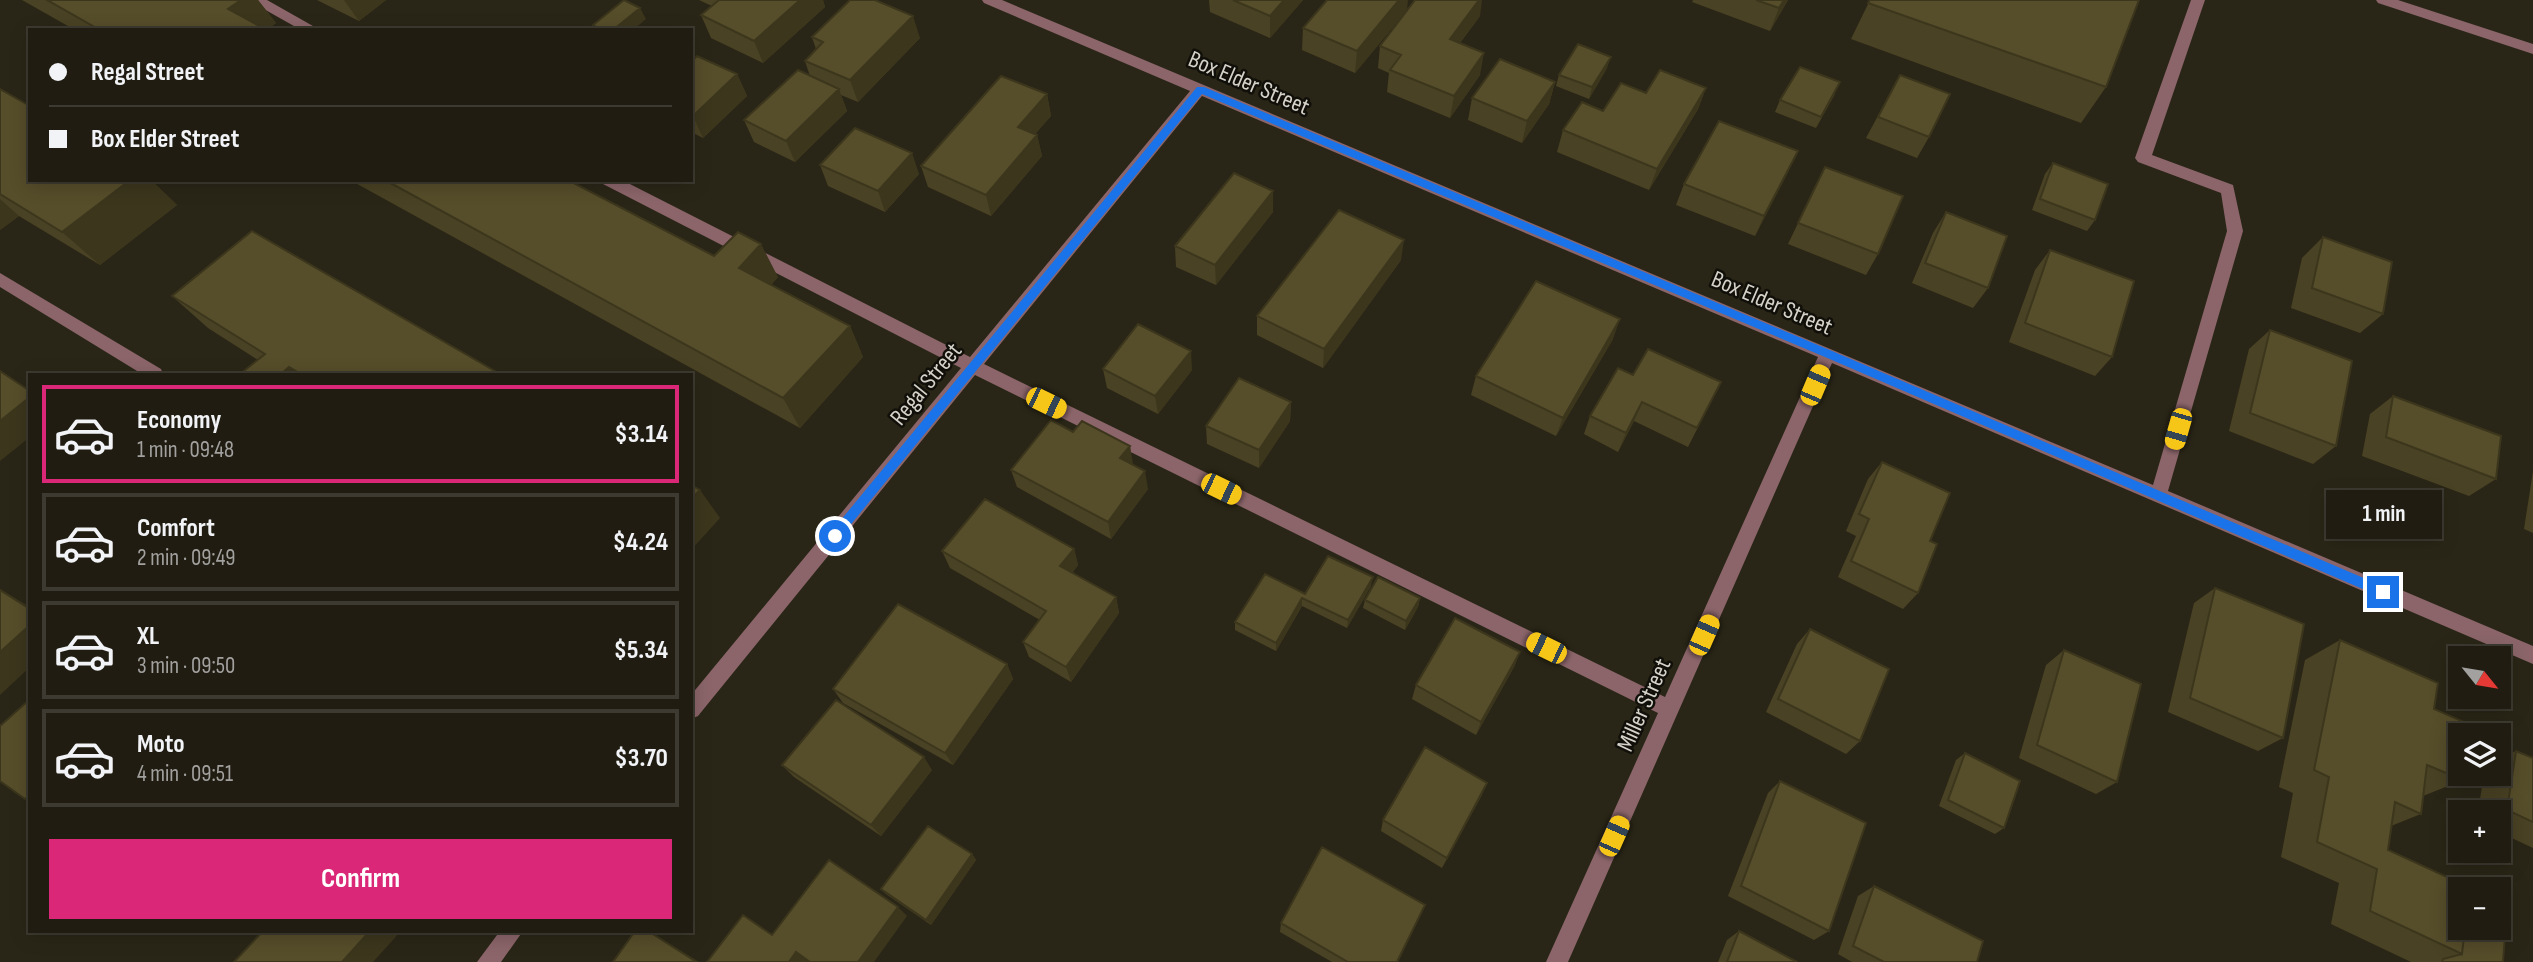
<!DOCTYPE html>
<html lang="en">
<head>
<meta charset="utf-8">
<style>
	body { margin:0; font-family:"Sofia Sans Condensed",sans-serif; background:#28251a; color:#f1f3f6; height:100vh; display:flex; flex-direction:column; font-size:26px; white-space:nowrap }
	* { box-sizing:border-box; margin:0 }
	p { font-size:23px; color:#a2a19f }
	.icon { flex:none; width:38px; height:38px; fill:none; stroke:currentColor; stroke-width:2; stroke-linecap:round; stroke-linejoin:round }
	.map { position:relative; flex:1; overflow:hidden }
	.sheet { position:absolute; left:28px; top:373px; width:665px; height:560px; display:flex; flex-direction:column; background:#201c11; border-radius:0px; box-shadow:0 4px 18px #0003,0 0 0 2px #3d3a31 }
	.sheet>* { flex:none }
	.guide { position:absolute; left:28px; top:28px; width:665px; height:154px; border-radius:0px; box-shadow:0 4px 18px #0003,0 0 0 2px #3d3a31; display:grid; align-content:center; height:154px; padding:0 21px; background:#201c11 }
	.needle { width:46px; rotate:120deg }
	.controls { position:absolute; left:2448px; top:646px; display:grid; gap:14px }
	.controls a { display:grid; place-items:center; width:63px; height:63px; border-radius:0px; background:#201c11; box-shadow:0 4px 18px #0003,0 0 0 2px #3d3a31; font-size:35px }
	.end { position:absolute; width:32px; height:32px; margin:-16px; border:9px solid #1a73e8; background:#fff; box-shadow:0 0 0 4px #fff }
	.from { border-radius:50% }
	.bubble { position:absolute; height:49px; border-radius:0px; background:#201c11; box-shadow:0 4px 18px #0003,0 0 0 2px #3d3a31; font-size:23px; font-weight:700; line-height:49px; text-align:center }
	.car { position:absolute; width:21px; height:42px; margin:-21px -10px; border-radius:9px; box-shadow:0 0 5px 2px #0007; background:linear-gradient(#f5c518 24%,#345 0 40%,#f5c518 0 76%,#345 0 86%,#f5c518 0) }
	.guide b { display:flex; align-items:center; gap:24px; height:66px; font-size:26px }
	.guide b+b { border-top:2px solid #3d3a31 }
	.guide i { width:18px; height:18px; background:#f1f3f6 }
	ul { padding:12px 0 0; list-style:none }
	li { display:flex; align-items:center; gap:21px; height:98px; margin:0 14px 10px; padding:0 7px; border:4px solid #3d3a31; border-radius:0px }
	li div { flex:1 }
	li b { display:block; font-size:26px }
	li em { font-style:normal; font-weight:700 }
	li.selected { border-color:#db2777 }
	li>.icon { width:63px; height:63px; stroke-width:1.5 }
	.primary-button { display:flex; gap:14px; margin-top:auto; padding:14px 21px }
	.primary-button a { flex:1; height:80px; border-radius:0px; background:#db2777; color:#fff; font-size:28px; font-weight:700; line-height:80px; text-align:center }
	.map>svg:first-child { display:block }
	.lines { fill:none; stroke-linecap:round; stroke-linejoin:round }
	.minor { fill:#8b656a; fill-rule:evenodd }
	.wall { fill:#4a4224 }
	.shaded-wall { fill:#3c361d }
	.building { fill:#564d2a; stroke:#3c361d; stroke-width:2 }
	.route { fill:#1a73e8 }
	.labels { text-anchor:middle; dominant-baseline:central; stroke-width:5; stroke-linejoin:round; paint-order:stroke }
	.street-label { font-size:24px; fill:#d5d2c9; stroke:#110f09 }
</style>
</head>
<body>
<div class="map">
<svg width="2533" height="962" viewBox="0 0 2533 962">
	<rect width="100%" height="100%" fill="#2a2617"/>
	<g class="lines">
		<path class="minor" d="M248 0H267L320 30H301Z
			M982 0H1002L2153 485 2227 231 2221 193 2138 162 2135 158 2191 0H2205L2152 155 2233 185 2243 231 2168 491 2533 646V664L1832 363 1568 962H1546L1658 713 975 375 698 716 691 719V695L961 368 603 184 600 180H622L970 357 1190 91 984 3ZM1202 96 1818 357 1665 697 984 364Z
			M2376 0H2398L2533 44V54L2378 3Z
			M0 273 161 369 163 374H142L0 287Z
			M500 931H523L501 962H477Z"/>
	</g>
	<path class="wall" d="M22 0H258L276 23 267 30H75Z
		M317 0H386L359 21Z
		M699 0H823L825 7 763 63 711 38 701 15 712 6Z
		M1209 0H1303L1270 38 1210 12Z
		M1693 0H1788L1770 31 1692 2Z
		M1870 0 2106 87 2081 123 1851 39Z
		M1407 10 1355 73 1302 50 1303 28Z
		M1480 16 1460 43 1480 75 1450 118 1387 92 1389 73 1378 68 1380 46Z
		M812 37 920 38 858 102 841 95 847 111 795 162 754 142 744 120 810 76 805 61 816 49Z
		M691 62 737 74 747 96 703 138 691 132Z
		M1607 68 1589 99 1556 86 1559 75Z
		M1900 75 1929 137 1917 158 1866 138Z
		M1555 82 1549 104 1522 143 1468 120 1472 98Z
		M1706 88 1698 109 1649 190 1557 152 1563 130 1603 111 1646 93Z
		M0 89 30 180H151L177 205 100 265 19 216 0 230Z
		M1047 94 1051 116 1035 134 1037 135 1042 156 991 216 928 187 921 166Z
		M1835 94 1816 128 1775 112 1780 100Z
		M2053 163 2095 220 2087 231 2032 210 2045 174Z
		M820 165 919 174 885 212 828 186Z
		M1825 167 1878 254 1866 275 1788 244Z
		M1788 172 1755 236 1676 205 1684 184Z
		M350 180H568L714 256 778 277 771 285 850 326 863 357 800 428Z
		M1273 191V212L1216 285 1176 267 1175 246Z
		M1946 212 1988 288 1973 308 1912 283 1933 233Z
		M2323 237 2383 314 2360 333 2291 308 2302 258Z
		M2050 250 2112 357 2095 376 2009 342 2035 270Z
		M1401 260 1323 368 1257 335V316Z
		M172 296 500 374H240L258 360 208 328Z
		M2270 330 2336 446 2313 464 2229 431 2249 349Z
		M1613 339 1556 436 1471 395 1476 376Z
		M1103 369 1192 370 1158 414 1107 388Z
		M1633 375 1721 382 1688 447 1634 421 1618 452 1584 434 1590 416Z
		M2393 396 2496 479 2469 496 2362 456 2370 414Z
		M1291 402 1290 421 1259 468 1207 444 1206 426Z
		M1073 432 1130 446 1132 465 1148 489 1111 539 1017 487 1011 470Z
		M1882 462 1930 541 1918 593 1903 609 1838 577 1856 536 1846 531 1868 479Z
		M2533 471V533L2524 529Z
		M1074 549 1078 565 1072 573 1116 597 1119 613 1071 682 1029 657 1023 642 1040 620 950 568 942 551Z
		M1371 586 1347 628 1302 606 1276 651 1235 630V622L1305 594Z
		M2215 588 2283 738 2258 751 2168 712 2194 603Z
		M1420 598 1418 607 1405 630 1363 608 1365 600Z
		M1810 629 1860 741 1846 754 1766 712 1797 644Z
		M2340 640 2434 709 2463 780 2423 796 2421 814 2391 826 2388 850 2460 928 2503 962H2411L2331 924 2339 883 2281 857 2293 793 2279 787 2305 660Z
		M2064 650 2117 782 2096 794 2019 758 2046 665Z
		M1520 652 1514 667 1476 735 1412 699 1416 685Z
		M1007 664 1013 679 953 765 843 703 833 689Z
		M2516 751 2533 758V848L2499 832V812H2478L2484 774H2499V758Z
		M1965 753 2004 828 1995 834 1939 806 1956 760Z
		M782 765 932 770 881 836 794 777Z
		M1780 781 1829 931 1814 940 1728 896 1768 793Z
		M1482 795 1442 868 1381 831 1383 820Z
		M972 854 976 860 931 925 886 894 881 889Z
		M1874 886 1977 962H1852L1838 954 1858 896Z
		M1425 905 1398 962H1332L1280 932 1281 923Z
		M1739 931 1797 962H1718L1727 940Z"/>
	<path class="shaded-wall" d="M241 0H258L276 23 267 30 228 9Z
		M344 0H386L359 21Z
		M800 0H823L825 7 763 63 754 41Z
		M1284 0H1303L1270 38V16Z
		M1399 0H1408L1407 10 1355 73 1357 51Z
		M1479 0H1482L1480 16 1446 61 1450 39Z
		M1784 0H1788L1770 31 1779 8Z
		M640 8 646 19 633 30H613Z
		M913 16 920 38 858 102 850 80Z
		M1484 53 1480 75 1450 118 1454 96Z
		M1611 57 1607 68 1589 99 1592 87Z
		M737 74 747 96 703 138 693 116Z
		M1555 82 1549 104 1522 143 1527 121Z
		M1706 88 1698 109 1649 190 1657 169Z
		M839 89 847 111 795 162 786 141Z
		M1047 94 1051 116 1023 148 1018 127Z
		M1037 135 1042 156 991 216 986 195Z
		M1798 151 1788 172 1755 236 1764 216Z
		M912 153 919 174 885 212 878 191Z
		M130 180H151L177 205 100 265 62 232Z
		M1273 191V212L1216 285 1215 265Z
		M0 199 19 216 0 230Z
		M1404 240 1401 260 1323 368 1324 349Z
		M761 244 778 277 756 300 739 268Z
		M1620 319 1613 339 1556 436 1563 418Z
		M850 326 863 357 800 428 783 398Z
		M1191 351 1192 370 1158 414 1155 396Z
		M289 367 297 374H281Z
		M30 397V437L0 461V421Z
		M1291 402 1290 421 1259 468V450Z
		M1642 402 1634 421 1618 452 1626 433Z
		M1130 446 1133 464 1123 476 1120 458Z
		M1145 471 1148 489 1111 539 1108 522Z
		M700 490 720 518 691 550V499Z
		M1074 549 1078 565 1065 583 1060 566Z
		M1373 577 1371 586 1347 628 1348 620Z
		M0 589 30 607V609L0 590Z
		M1116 597 1119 613 1071 682 1066 667Z
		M1302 598V606L1276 651V643Z
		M1420 598 1418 607 1405 630 1406 621Z
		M30 625V667L0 695V652Z
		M1520 652 1514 667 1476 735 1481 722Z
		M1007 664 1013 679 953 765 945 753Z
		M924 757 932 770 881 836 871 825Z
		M1487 783 1482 795 1442 868 1447 858Z
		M972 854 976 860 931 925 926 920Z
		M898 907 907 916 874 962H858Z
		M370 931H401L373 962H342Z
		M649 931 699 962H694Z
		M796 952 808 961 807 962H789Z"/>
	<path class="building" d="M47 0H241L228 9 267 30H100Z
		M624 0 640 8 613 30H602L593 25Z
		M719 0H800L754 41 701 15Z
		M850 0H875L913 16 850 80 805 61 823 42 812 37Z
		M1233 0H1284L1270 16Z
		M1327 0H1399L1357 51 1303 28Z
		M1415 0H1479L1450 39 1484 53 1454 96 1390 70 1401 55 1380 46Z
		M1756 0H1784L1779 8Z
		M1870 0H2139L2106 87 1868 3Z
		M1578 44 1611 57 1592 87 1559 75Z
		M697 56 737 74 693 116H691V62Z
		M1500 59 1555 82 1527 121 1472 98Z
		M1800 67 1840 82 1821 117 1780 100Z
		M798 70 839 89 786 141 744 120Z
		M1660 70 1706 88 1657 169 1563 130 1582 102 1603 111 1621 83 1646 93Z
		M1900 75 1950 94 1929 137 1878 117Z
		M1001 76 1047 94 1018 127 1037 135 986 195 921 166Z
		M0 89 30 106V180H130L62 232 0 194Z
		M1719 121 1798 151 1764 216 1684 184Z
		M855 128 912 153 878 191 820 165Z
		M2053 163 2108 184 2095 220 2040 199Z
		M1825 167 1903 196 1878 254 1798 223Z
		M1234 173 1273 191 1215 265 1175 246Z
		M385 180H568L714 256 738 232 761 244 739 268 850 326 783 398Z
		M1339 210 1404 240 1324 349 1257 316Z
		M1946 212 2007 236 1988 288 1925 263Z
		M252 231 500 374H301L289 367 281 374H240L265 354 172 296Z
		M2323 237 2392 262 2383 314 2312 288Z
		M2050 250 2134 281 2112 357 2025 323Z
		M1536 281 1620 319 1563 418 1476 376Z
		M1138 324 1191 351 1155 396 1103 369Z
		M2270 330 2352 361 2336 446 2250 413Z
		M1648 349 1721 382 1697 428 1642 402 1626 433 1590 416 1618 368 1633 375Z
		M0 371 30 391V397L0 421Z
		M1239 378 1291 402 1259 450 1206 426Z
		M2393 396 2501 436 2496 479 2386 437Z
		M1051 420 1073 432 1082 421 1130 446 1120 458 1145 471 1108 522 1011 470Z
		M1882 462 1950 493 1930 541 1937 544 1918 593 1851 561 1869 519 1859 514Z
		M691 485 700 490 691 499Z
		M985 499 1074 549 1060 566 1116 597 1066 667 1023 642 1046 611 942 551Z
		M1328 556 1373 577 1348 620 1302 598 1276 643 1235 622 1265 574 1305 594Z
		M1378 577 1420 598 1406 621 1365 600Z
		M2215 588 2304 624 2283 738 2190 698Z
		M0 590 30 609V625L0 652Z
		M898 604 1007 664 945 753 833 689Z
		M1455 618 1520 652 1481 722 1416 685Z
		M1810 629 1889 669 1860 741 1778 699Z
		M2340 640 2438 683 2434 709 2471 725 2469 735H2460V774H2464L2463 780 2427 765 2421 814 2395 802 2388 850 2471 888 2460 889V928H2465L2462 954 2370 911 2377 869 2317 842 2329 777 2314 770Z
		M2064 650 2141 684 2117 782 2037 745Z
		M30 699V795L25 799 0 781V726Z
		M836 700 924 757 871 825 782 765Z
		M1425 747 1487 783 1447 858 1383 820Z
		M2516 751 2533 758V822L2507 810Z
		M1965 753 2020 781 2004 828 1948 800Z
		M1780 781 1866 823 1829 931 1741 886Z
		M928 826 972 854 926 920 881 889Z
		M1322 847 1425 905 1397 962H1348L1281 923Z
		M829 860 898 907 858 962H810L796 952 789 962H707L743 915 772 935Z
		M1874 886 1983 941 1977 962H1884L1853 946Z
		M2465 928H2486L2505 936 2503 962H2442L2443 959 2462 954Z
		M263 931H370L342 962H234Z
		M635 931H648L695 961 694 962H613Z
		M1739 931 1797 962H1727Z"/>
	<path class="route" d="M1197 87H1204L1832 351 2387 588 2389 592 2387 596H2379L1825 357 1202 94 839 539H831V532Z"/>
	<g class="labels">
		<g class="street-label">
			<text transform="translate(1249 83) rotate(23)">Box Elder Street</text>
			<text transform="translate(1772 303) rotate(23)">Box Elder Street</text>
			<text transform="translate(926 384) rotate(-51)">Regal Street</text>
			<text transform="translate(1644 705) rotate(-66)">Miller Street</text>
		</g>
	</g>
</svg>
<div class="controls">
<a><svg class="needle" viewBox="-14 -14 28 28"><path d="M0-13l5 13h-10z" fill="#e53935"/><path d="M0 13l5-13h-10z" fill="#a2a19f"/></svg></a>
<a><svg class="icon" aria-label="layers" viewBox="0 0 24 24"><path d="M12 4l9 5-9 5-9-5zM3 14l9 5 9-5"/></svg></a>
<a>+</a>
<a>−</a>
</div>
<i class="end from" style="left:835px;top:536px"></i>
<i class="end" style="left:2383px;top:592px"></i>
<div class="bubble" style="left:2326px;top:490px;width:116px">1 min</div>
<i class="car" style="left:1815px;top:385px;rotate:23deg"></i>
<i class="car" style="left:1046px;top:403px;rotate:116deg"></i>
<i class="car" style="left:2178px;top:429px;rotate:196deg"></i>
<i class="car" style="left:1221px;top:489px;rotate:116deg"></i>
<i class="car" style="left:1704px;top:635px;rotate:24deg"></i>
<i class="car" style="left:1546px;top:648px;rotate:296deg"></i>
<i class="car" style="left:1614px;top:836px;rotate:24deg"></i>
<div class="guide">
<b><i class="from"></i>Regal Street</b>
<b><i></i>Box Elder Street</b>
</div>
<section class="sheet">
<ul>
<li class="selected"><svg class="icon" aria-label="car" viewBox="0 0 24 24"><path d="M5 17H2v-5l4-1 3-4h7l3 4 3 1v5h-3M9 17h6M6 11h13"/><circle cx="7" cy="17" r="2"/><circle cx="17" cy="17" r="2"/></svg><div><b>Economy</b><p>1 min · 09:48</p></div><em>$3.14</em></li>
<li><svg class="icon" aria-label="car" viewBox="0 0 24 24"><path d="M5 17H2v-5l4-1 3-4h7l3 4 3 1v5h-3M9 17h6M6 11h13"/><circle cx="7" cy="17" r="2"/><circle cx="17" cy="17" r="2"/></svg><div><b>Comfort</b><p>2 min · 09:49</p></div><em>$4.24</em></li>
<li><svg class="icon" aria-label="car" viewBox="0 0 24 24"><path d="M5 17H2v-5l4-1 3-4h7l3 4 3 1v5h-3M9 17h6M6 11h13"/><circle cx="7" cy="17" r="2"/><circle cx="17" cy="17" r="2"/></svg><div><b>XL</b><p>3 min · 09:50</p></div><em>$5.34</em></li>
<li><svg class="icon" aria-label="car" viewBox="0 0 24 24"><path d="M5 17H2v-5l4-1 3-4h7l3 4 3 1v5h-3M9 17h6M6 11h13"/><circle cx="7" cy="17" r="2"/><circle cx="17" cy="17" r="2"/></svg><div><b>Moto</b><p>4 min · 09:51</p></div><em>$3.70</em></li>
</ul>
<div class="primary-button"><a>Confirm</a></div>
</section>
</div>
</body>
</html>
